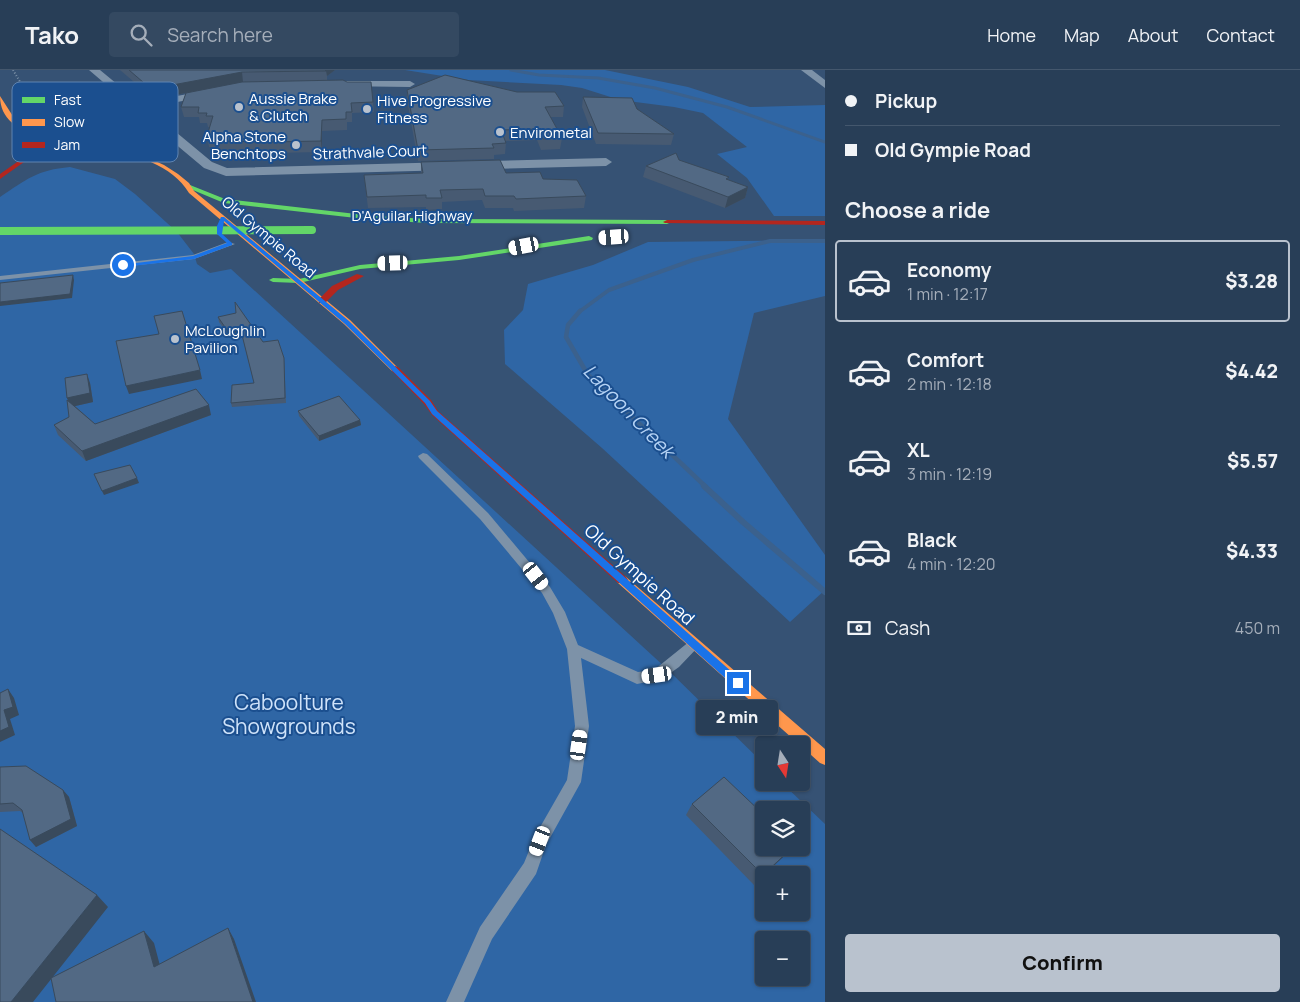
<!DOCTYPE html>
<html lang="en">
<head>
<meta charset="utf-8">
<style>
	body { margin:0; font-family:Manrope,sans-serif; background:#344961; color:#f1f3f6; height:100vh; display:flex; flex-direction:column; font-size:19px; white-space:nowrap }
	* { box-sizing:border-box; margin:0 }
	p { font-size:16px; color:#a5aeba }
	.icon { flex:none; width:28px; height:28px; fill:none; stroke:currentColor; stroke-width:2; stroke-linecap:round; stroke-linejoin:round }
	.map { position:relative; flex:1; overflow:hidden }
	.drawer { display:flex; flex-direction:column; background:#283e57; width:475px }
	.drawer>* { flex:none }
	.guide { display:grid; align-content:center; height:110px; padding:0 20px; background:#283e57 }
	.needle { width:32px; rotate:168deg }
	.buttons { position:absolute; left:755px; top:666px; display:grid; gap:10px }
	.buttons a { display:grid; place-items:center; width:55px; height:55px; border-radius:5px; background:#283e57; box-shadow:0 1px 4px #0004,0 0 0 1px #44576d; font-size:25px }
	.end { position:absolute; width:22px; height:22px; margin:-11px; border:6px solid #1a73e8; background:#fff; box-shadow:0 0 0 2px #fff }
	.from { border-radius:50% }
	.bubble { position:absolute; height:35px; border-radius:5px; background:#283e57; box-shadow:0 1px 4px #0004,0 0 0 1px #44576d; font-size:16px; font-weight:800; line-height:35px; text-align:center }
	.car { position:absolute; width:15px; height:30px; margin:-15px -8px; border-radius:6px; box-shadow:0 0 4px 1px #0007; background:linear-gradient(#fff 24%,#345 0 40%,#fff 0 76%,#345 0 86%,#fff 0) }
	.guide b { display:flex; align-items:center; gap:18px; height:48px; font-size:19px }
	.guide b+b { border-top:1px solid #44576d }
	.guide i { width:12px; height:12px; background:#f1f3f6 }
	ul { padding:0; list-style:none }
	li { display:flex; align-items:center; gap:15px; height:82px; margin:0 10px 8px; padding:0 10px; border:2px solid transparent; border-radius:5px }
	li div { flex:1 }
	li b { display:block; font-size:19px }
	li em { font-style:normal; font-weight:800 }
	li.active { border-color:#b9c2ce }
	li>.icon { width:45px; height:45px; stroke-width:1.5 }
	h2 { padding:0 20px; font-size:22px; line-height:60px }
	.pay { display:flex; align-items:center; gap:12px; height:55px; padding:0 20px; font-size:19px }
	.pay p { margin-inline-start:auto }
	.primary-button { display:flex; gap:10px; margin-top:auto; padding:10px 20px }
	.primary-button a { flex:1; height:58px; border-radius:5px; background:#b9c2ce; color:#111; font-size:20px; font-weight:800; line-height:58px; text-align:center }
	header { display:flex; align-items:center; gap:30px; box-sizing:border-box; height:70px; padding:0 25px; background:#283e57; border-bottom:1px solid #44576d }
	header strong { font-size:24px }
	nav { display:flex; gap:28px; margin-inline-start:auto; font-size:18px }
	.search { width:350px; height:45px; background:#344961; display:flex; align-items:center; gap:12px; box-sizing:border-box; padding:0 18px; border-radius:5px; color:#a5aeba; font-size:19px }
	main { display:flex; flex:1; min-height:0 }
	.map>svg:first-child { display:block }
	.green { fill:#2f66a5; fill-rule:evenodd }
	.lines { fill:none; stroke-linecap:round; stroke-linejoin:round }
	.stream-far3 { stroke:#3b618d; stroke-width:3 }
	.stream-far2 { stroke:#3b618d; stroke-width:4 }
	.stream-far1 { stroke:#3b618d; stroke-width:4.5 }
	.stream { stroke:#3b618d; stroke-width:6 }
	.path { stroke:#7d92a8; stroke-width:2; stroke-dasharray:1 2; stroke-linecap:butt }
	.lane { fill:#7d92a8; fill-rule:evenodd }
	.street { fill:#7d92a8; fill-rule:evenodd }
	.fast { fill:#63d668; fill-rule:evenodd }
	.slow { fill:#ff974d; fill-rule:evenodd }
	.jam { fill:#b3261e; fill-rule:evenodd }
	.fast-bridge { stroke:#63d668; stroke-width:8 }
	.wall { fill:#475a72 }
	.shaded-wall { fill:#394a5c }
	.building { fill:#526984; stroke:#394a5c }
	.route { fill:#1a73e8 }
	.poi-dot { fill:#b9c2ce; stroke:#1b4f8f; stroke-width:2 }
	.labels { text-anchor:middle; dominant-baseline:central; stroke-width:4; stroke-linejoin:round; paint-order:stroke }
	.far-poi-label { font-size:15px; fill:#fff; stroke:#1b4f8f; text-anchor:start }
	.far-street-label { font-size:15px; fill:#fff; stroke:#1b4f8f }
	.street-label { font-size:18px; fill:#fff; stroke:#1b4f8f }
	.water-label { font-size:19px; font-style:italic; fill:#b5d3f5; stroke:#1b4f8f }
	.near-park-label { font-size:21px; fill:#cfe3fa; stroke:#1b4f8f }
	.key { fill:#1b4f8f; stroke:#5f84b1; stroke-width:1 }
	.key-label { font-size:14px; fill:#fff }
</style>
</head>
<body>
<header>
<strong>Tako</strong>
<div class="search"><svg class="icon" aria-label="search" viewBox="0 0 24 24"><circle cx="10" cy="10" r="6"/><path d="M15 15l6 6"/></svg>Search here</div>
<nav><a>Home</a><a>Map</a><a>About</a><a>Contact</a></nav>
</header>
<main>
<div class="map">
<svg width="825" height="932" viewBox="0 0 825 932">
	<rect width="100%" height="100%" fill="#365274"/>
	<path class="green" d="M405 0H605L688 17 750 37 825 35V146H774L747 108 717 84 747 77 703 43 674 37 620 30 582 18 561 15 468 10Z
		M70 97 115 109 135 124 177 162 194 184 197 194 210 203 231 199 666 598 764 694V712L782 713 825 754V932H0V127C27 109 37 100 70 97ZM764 740H801V778H764ZM764 805H801V842H764ZM764 870H801V908H764Z
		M825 170V226L754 243 728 349 825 485V520L790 552 602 378 505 294 504 260 523 240 528 214 593 195 648 172Z"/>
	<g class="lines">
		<path class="stream-far3" d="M511 0 539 5 598 8 655 18 727 37 825 72"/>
		<path class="stream-far2" d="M579 242 609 220 693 190 770 171H825"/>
		<path class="stream-far1" d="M580 241 568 255 566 267 588 305 706 417"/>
		<path class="stream" d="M704 416 743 452 825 522"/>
		<path class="path" d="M13 0 22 15 19 22 28 35 49 50"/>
		<path class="lane" d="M228 172 235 174 194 189 0 210V206L193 185Z
			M423 383 427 384 488 443 550 517 565 542 578 575 638 602 654 600 690 571 694 570 698 571 700 575 679 597 662 609 637 614 581 588 589 656 581 712 546 775 536 804 492 869 464 932H446L480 857 524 793 535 766 567 710 575 656 567 579 553 543 542 523 480 449 419 388 418 386Z"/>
		<path class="street" d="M89 0H100L140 33 214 19 218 20 219 22 218 24 147 38 212 92 227 98 606 88 612 92 606 96 226 106 204 98 136 41C113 45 89 48 68 57 59 61 50 71 40 68L38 66 40 64C69 47 97 42 130 35Z
			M801 0H812L825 10V18Z
			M341 11H410L415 14 410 17 337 16 336 14Z"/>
		<path class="fast" d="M190 115 225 129 365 145 426 149 667 150 671 152 667 154 426 153 365 149 224 133 188 118 187 117Z
			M589 166 593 168 592 170 459 190 360 199 299 213 273 212 269 210 273 208 299 209 360 195 459 186Z"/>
		<path class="slow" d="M0 26 16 51 30 60 45 64 103 74 135 82 164 95 178 104 189 113 194 121 350 250 399 299 395 302 392 301 344 254 189 123C173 95 133 84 104 77 72 71 0 72 0 26Z
			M622 505 626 507 825 679V695L820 693 618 513 616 510 618 507Z"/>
		<path class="jam" d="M53 67 58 68 0 109V104Z
			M667 150 825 151V155L665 153 663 152Z
			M357 204 364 206 338 220 325 233H319V229L332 216Z
			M395 296 398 297 431 330 438 341 626 507 628 510 626 513H618L432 345 424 334 392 301 391 299Z"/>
		<path class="fast-bridge" d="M0 161 312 160"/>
	</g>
	<path class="wall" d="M120 0H335L327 6V10L373 32 374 42 352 43V52H347V60L322 61V82L270 83 218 82 217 77H209L207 66 210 57H208L207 53H200L199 47H184L181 37 186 23 154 29Z
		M407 20 564 36 563 47H550L562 68 560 79 541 80 537 70 505 71 506 73 505 84 494 85V89L418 91 407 30Z
		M583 27 637 39 674 64 671 75 596 74 582 37Z
		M421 92 506 103 586 126 584 138 514 141 513 138H485L482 130 442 132V139L426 140V137L368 138 364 105 421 103Z
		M646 96 729 110 748 117 745 128 725 138 643 107Z
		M218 247 263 272 284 288 286 333 232 337 231 333 254 313 241 261 228 265 219 252Z
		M90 313 93 332 75 336 95 354 211 345 86 391 58 365 54 355 69 347V331L67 328Z
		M298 341 360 350 361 355 319 371 299 346Z
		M0 697 63 720 69 727 77 756 36 777 30 770 23 743 20 741 0 742Z
		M692 734 792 778 754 815 686 745Z"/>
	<path class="shaded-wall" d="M322 0H335L327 6 326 1Z
		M242 2 243 12 154 29 151 19Z
		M322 50V82L321 71Z
		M748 117 745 128 725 138 728 127Z
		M73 205 74 210 72 228 0 236V232Z
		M240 257 241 261 228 265 227 260Z
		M200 300 202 309 129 324 126 316Z
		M87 304 90 313 93 332 71 337 67 328Z
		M209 335 211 345 86 391 82 381Z
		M360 350 361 355 319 371V366Z
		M137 408 139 413 104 425 102 421Z
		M8 619 14 628 19 645 10 649 15 665 0 672V661Z
		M63 720 69 727 77 756 36 777 30 770Z
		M792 778 785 785 754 815 763 805Z
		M97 825 108 837 33 932H11Z
		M228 858 234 869 256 932H253Z
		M144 861 154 873 163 907 154 897Z"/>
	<path class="building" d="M129 0H325L326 1 242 2 151 19Z
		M445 5 517 22H555L564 36 545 37 562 68 543 69 538 59 501 60 506 73 492 74 494 78 418 80 407 20Z
		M343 10 347 12H371L373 32 351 33 352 42H346V49L322 50 321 71 268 72 216 71 218 66H207L213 46H206L207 43H198L199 37H181L186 23 242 12Z
		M583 27 632 28 637 39 674 64 598 63Z
		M676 83 679 90 729 107 726 109 748 117 728 127 646 96Z
		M500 90 506 103 540 102 543 109 577 110 586 126 516 129 514 126H485L483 119 440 120 442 128H426V125L367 127 364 105 423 103 421 92Z
		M73 205 70 224 0 232V213Z
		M235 232 263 272 278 270 284 288 285 328 231 333 232 315 254 313 240 257 227 260 218 247 236 243Z
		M182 241 200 300 126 316 116 271 159 264 154 246Z
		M87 304 90 323 67 328 65 308Z
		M196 319 209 335 82 381 54 355 69 347 67 330 95 354Z
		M339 326 360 350 319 366 298 341Z
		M130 395 137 408 102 421 94 404Z
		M8 619 13 637 4 640 9 657 0 661V623Z
		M26 696 63 720 71 749 30 770 22 740 13 733 0 734V697Z
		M724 707 764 745V778H792L763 805 692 734Z
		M0 759 97 825 11 932H0Z
		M228 858 253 932H56L51 908 144 861 154 897Z"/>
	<path class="route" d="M221 147H224L349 251 430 331 437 341 741 610V616H734L432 344 425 333 345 254 224 151 222 164 232 173V175L194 189 123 197 120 195 193 186 227 173 217 164V156Z"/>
	<g class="poi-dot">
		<circle cx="239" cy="37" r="5"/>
		<circle cx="367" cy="39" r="5"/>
		<circle cx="500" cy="62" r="5"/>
		<circle cx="296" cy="75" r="5"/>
		<circle cx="175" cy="269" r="5"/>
	</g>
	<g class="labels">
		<g class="far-poi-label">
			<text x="249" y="28">Aussie Brake<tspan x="249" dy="17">&amp; Clutch</tspan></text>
			<text x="377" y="30">Hive Progressive<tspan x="377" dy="17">Fitness</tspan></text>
			<text x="510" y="62">Envirometal</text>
			<text x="286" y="66" text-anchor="end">Alpha Stone<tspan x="286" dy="17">Benchtops</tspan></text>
			<text x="185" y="260">McLoughlin<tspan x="185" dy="17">Pavilion</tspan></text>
		</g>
		<g class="far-street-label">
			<text transform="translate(370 82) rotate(-2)">Strathvale Court</text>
			<text x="412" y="145">D'Aguilar Highway</text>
			<text transform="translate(269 167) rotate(40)">Old Gympie Road</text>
		</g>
		<g class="street-label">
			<text transform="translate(640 504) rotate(42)">Old Gympie Road</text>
		</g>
		<g class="water-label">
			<text transform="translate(629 341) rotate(46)">Lagoon Creek</text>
		</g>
		<g class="near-park-label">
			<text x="289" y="632">Caboolture<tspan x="289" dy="24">Showgrounds</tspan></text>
		</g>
	</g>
	<rect x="12" y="12" width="166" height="80" rx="8" class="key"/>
	<rect x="22" y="27" width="23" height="6" fill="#63d668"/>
	<rect x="22" y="49" width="23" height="7" fill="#ff974d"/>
	<rect x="22" y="72" width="23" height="6" fill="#b3261e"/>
	<g class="key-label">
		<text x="54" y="35">Fast</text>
		<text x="54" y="57">Slow</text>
		<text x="54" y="80">Jam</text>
	</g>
</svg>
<div class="buttons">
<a><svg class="needle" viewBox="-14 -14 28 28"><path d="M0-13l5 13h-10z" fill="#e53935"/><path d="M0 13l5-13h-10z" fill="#a5aeba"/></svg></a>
<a><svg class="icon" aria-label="layers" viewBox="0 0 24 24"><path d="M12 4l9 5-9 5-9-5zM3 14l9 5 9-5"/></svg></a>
<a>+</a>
<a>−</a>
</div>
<i class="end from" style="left:123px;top:195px"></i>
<i class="end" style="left:738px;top:613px"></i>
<div class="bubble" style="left:696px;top:630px;width:82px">2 min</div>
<i class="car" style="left:614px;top:167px;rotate:266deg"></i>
<i class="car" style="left:524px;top:176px;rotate:259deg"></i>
<i class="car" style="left:393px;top:193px;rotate:268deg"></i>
<i class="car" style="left:536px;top:506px;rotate:142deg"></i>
<i class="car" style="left:657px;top:605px;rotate:262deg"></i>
<i class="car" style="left:579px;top:675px;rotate:8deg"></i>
<i class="car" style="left:540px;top:771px;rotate:201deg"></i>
</div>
<section class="drawer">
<div class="guide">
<b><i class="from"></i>Pickup</b>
<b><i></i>Old Gympie Road</b>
</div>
<h2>Choose a ride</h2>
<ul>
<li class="active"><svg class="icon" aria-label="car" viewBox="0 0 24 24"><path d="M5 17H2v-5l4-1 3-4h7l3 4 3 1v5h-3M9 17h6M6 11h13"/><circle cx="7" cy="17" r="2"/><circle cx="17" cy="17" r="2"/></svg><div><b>Economy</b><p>1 min · 12:17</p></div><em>$3.28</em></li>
<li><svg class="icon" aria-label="car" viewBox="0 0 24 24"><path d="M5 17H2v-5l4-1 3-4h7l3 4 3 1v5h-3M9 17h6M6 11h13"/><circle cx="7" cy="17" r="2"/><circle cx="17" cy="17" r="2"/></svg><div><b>Comfort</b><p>2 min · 12:18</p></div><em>$4.42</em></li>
<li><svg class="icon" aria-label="car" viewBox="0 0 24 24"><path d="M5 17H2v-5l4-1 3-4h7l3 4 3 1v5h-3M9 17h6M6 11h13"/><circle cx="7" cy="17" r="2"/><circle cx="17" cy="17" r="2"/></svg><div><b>XL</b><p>3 min · 12:19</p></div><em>$5.57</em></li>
<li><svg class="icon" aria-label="car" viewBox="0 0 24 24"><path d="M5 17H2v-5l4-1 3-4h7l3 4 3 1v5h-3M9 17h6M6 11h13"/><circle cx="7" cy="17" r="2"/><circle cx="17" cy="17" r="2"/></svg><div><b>Black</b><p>4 min · 12:20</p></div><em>$4.33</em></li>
</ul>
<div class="pay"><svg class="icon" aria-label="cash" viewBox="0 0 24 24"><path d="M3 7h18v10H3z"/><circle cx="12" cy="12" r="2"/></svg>Cash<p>450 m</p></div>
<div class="primary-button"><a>Confirm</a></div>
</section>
</main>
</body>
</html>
